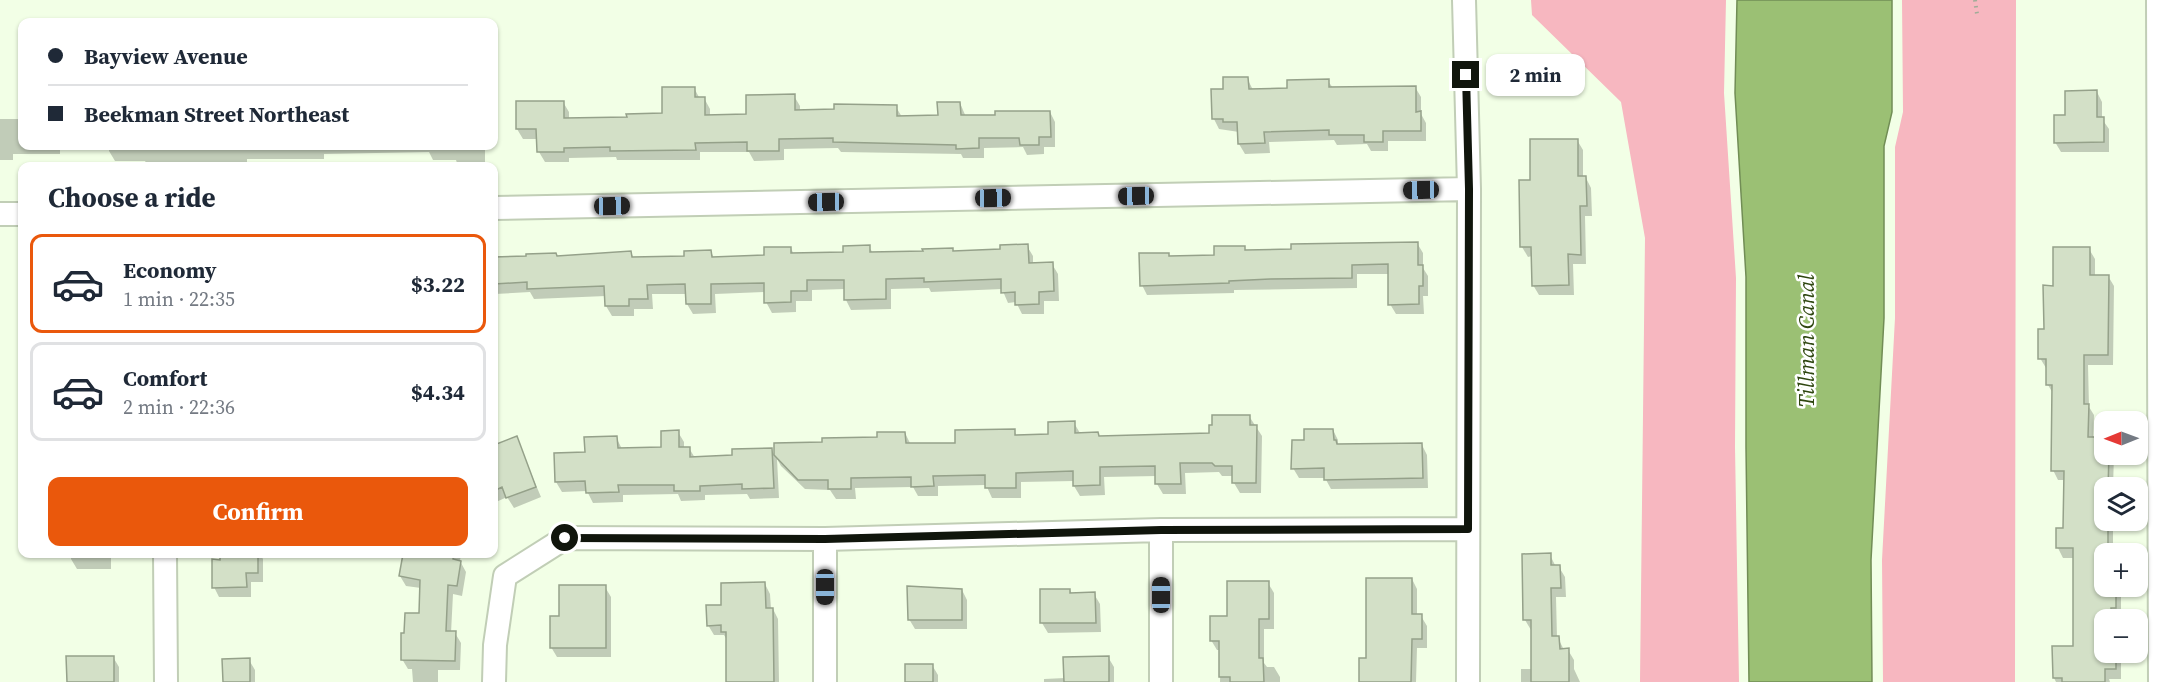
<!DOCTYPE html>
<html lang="en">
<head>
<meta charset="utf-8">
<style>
	body { margin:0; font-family:"Source Serif 4",serif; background:#f6f6f7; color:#1f2937; height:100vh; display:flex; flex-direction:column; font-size:22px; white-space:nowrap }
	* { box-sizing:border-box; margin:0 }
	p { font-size:20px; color:#747a83 }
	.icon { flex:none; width:33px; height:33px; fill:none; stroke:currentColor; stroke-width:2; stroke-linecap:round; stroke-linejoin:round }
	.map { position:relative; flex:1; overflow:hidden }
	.details { position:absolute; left:18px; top:162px; width:480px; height:396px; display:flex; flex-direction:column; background:#fff; border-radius:12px; box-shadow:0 2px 4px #0004 }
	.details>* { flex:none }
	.top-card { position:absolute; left:18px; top:18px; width:480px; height:132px; border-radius:12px; box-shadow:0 2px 4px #0004; display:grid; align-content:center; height:132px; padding:0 30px; background:#fff }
	.needle { width:39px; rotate:269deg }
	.buttons { position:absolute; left:2094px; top:411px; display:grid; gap:12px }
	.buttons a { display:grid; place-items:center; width:54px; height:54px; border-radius:12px; background:#fff; box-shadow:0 2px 4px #0004; font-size:30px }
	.end { position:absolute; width:27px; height:27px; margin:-14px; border:8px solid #10150c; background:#fff; box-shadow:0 0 0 3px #fff }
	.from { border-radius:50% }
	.bubble { position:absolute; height:42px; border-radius:12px; background:#fff; box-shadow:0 2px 4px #0004; font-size:20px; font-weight:700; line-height:42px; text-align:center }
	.car { position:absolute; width:18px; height:36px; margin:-18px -9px; border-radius:8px; box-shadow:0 0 4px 2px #0007; background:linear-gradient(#222 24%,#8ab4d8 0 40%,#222 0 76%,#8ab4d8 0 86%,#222 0) }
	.top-card b { display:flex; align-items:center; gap:21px; height:57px; font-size:22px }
	.top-card b+b { border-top:2px solid #e0e1e3 }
	.top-card i { width:15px; height:15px; background:#1f2937 }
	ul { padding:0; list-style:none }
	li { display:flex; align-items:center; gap:18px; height:99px; margin:0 12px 9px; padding:0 18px; border:3px solid #e0e1e3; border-radius:12px }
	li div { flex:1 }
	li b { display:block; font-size:22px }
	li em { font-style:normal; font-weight:700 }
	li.selected { border-color:#ea580c }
	li>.icon { width:54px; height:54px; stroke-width:1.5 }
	h2 { padding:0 30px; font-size:27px; line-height:72px }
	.action { display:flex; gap:12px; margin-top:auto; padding:12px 30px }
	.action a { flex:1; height:69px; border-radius:12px; background:#ea580c; color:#fff; font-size:24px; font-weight:700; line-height:69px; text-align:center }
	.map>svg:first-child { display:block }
	.green { fill:#f7b7c0 }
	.water { fill:#9bc074; stroke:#718d55; stroke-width:1.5 }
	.shadow { fill:#0003 }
	.building { fill:#d3e0c7; stroke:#95a18a; stroke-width:1.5 }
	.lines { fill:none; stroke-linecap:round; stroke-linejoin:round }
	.street-casing { stroke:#c1ceb6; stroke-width:26 }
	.path { stroke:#a1ac98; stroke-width:4; stroke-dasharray:1.5 4.5; stroke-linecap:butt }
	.street { stroke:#fff; stroke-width:22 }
	.route { stroke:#10150c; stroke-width:8 }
	.labels { text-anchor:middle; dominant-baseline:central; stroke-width:5; stroke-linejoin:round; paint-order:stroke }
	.water-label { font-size:22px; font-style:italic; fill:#2f4710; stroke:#fff }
</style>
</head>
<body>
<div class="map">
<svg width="2167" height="682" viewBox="0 0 2167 682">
	<rect width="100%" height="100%" fill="#f2ffe6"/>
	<path class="green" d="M1531 0H1726L1724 93 1736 278 1735 447 1739 682H1640L1645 238 1621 102 1532 15Z
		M1902 0H2016L2015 682H1883L1882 560 1895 318V147L1903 112Z"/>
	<path class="water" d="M1737 0H1892V112L1884 146V318L1871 560 1872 682H1749L1746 447V277L1735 93Z"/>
	<path class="shadow" d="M1247 78 1253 90H1288L1328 81 1333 88 1415 87 1421 97V114L1426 123V141H1388V151H1371L1367 144 1337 145 1334 140 1269 142 1270 153 1245 154 1239 144V132L1219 129 1214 119 1225 90Z
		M694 88 700 99 704 98 710 109V116L748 115 794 96 800 106V111L896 107 902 117H939L960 103 966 117 1050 112 1055 122V147H1044V154L1027 155 1023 147 984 148V158H963L961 154 841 152 838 148 784 149V160L754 161 749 152H700V160H617L616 157 569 158V162H545L539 152 538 139H523L517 129 563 102 569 112V119L628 118 664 115Z
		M2097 92 2102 102V119L2109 129V152H2061L2055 142 2067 116Z
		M0 119H22V146H85H60V154H13V160H0Z
		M1577 140 1583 150V178H1586L1591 188 1592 216H1585L1586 264H1573L1574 295H1539L1533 285 1532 256 1528 257 1522 247 1531 182Z
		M109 146H485V162L457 163 456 160H433L429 152 324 154V159H247V165H170V166H148L145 161H115L109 151Z
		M1417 243 1423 253V268L1428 276V296H1423L1424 314H1396L1390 304 1389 274H1357V288L1234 290V293L1147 295 1142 285 1170 257 1216 256 1244 247 1246 251 1292 250Z
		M1027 246 1033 256V265L1052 264 1058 274 1059 301H1044V314H1022L1016 302 1008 303 1002 289 931 292 929 288 891 289V309L851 310 846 300 845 289 812 290V301H796V312L772 313 766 302V292L715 294 716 313 693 314 687 304V294H652L653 309H634V316H612L606 306V296L534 299 530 292 495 294V302H494V258L555 254 557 258 631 252 634 259 686 258 711 252 714 258 765 257 791 248 794 255 845 254 869 247 873 253 1001 251Z
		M2089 249 2095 259V276H2108L2114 286 2113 365H2088L2089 407 2094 415 2093 439H2104V454H2114L2113 488H2104V520H2113V554H2104V586H2121V618L2104 620V652H2117L2121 658V679H2109L2110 682H2056L2054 678 2074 648 2075 558H2063L2058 548 2064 529 2065 480H2058L2053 470 2054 395 2048 385V368H2046L2040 358 2054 287Z
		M1249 416 1262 436 1261 493H1240L1234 483V476H1222L1219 472 1185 473 1186 494H1163L1157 484V476L1104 477 1105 495 1080 496 1074 486V481L1021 482V498H992L986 485 938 486V496H918L913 487 855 488 856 499H836L830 490 805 489 781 466 777 459 779 498 750 499 747 494 705 495V500L681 501 678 494 623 495V502L593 503 587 491 562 492 556 482 586 453 616 437 622 449H663L678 432 684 442V448H689L695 458 734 457 772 450 775 456 824 444 878 439 905 433 910 443 956 444 1014 431 1017 436 1050 435 1074 423 1080 433 1100 437 1210 434Z
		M1333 430 1338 440V446L1422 445 1427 455 1428 488 1331 489 1325 478H1299L1293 468 1305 441Z
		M516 438 541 497 514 508 507 497 494 503V446Z
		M71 554H111V569H77L71 559Z
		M222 554H260L263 559V582H251V597H219L214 587 222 561Z
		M404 554H461L460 561 466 572 462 596 453 594 451 633H455L461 643 460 670H438V682H413L412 669H408L402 659 420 614 421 588 406 586 400 576Z
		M1550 555 1556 567H1559L1565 577 1566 597H1556L1557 638H1558L1564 650H1568L1574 660V669L1580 682H1521V669H1533V630H1531L1525 620Z
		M1412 579 1417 589V616H1421L1427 626V648H1417L1416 682H1360L1368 659Z
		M1268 583 1274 593V629H1264V663L1267 667H1274L1280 677V682H1220L1221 650H1217L1211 640 1229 618Z
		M765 584 770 594 771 609H773L778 619 779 682H727V640L724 635H714L708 625 723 607Z
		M605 587 611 597V657H557L551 647 560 617Z
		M962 590 967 600V629H915L909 619Z
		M1070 590 1072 594H1094L1100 604 1101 632 1048 633 1042 623Z
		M113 657 119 667V682H68Z
		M1108 657 1114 667V682H1044V679L1065 678Z
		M249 660 255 670V682H224Z
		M932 665 938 675V682H906Z"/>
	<path class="building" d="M1223 77H1248L1249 89 1287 88V80L1329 79V87L1416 86V112L1421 111V131H1383V142H1364V135H1329V130L1264 132 1265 143 1238 144 1237 122H1223V119H1212L1211 89H1223Z
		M662 87H695V97H705V115L746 114V95L795 94V110L834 109V104L897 105V116L938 115 937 102H960L961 115H995V111H1050L1051 137H1039V145H1020L1019 138H979V148L956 149V145L833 142V138L779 139V151H747V142L695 143 696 150 610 151V147L564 148V152H537L536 129H516V101H564V118L627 117 626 114 662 113Z
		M2097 90V117H2104V142L2054 143V115H2065V91Z
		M1530 139H1578V176H1586L1587 206H1580L1581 255 1568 254 1569 285 1532 286 1531 247H1520L1519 180H1530Z
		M1418 242V265H1423V286H1419V304L1388 305V264L1352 265V278L1270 279 1229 281V283L1140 286 1139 253H1169V256L1214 255V246H1245V250L1291 249V244Z
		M1028 244 1029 263 1053 262 1054 291 1039 292V304L1015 305V292L1001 293V279L924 282V278L886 279V299L844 300V280H807V291H791V302L764 303V283L711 284V304H686L685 284 647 285 648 299H629V306H605L604 286 527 289V282L494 284V257L526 256V254L556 253 557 256 631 251 632 257 684 256V251L711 250 712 257 764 255V247H791V253L843 252V246L870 245V252L923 251 922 249 953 248V251L1000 249V245Z
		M2053 247H2090V275H2109L2108 355H2084V404H2089L2088 437H2104V454H2109L2108 488H2104V523H2108V549H2104V586H2116V608H2111V620H2104V652H2116V669H2105V682H2062V678H2053L2052 646H2073V548H2056V528H2063L2064 471H2051L2052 385H2046V359H2038V329H2044L2043 285 2053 286Z
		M1212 415H1250V425H1257L1256 483H1232V466H1215L1212 463H1180L1181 484H1155V466L1100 467V485L1073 486V471L1016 473V488H985V475L933 476 934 486 911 487V477L851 478V489H828V480H798L774 455V443L822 442V438L877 437V432H905L906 443H955V430L1015 429V435L1048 434V422L1075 421V433L1098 432 1099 436 1209 433V425H1212Z
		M1304 429H1333L1334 440H1336L1337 444 1422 443 1423 478 1324 480V468L1291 469 1292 440H1304Z
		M679 430V447H690V457L732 455V449L772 448 774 488 742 489V484L700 486V491H674V485H618L619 492 586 493 585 481 555 482 554 453 585 452 584 437 617 436 618 448 661 447V431Z
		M517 436 536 487 506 498 502 487 494 491V445Z
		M1551 553V565H1560L1561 588H1551L1552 636H1559L1560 649 1569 648V682H1531V620H1523L1522 554Z
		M220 554H258V573H246L247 587 212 588V559L220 560Z
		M403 554H454L453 559 461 561 457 586 448 585 446 631H456L455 661 401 660V633H404L405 613H419L420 580 399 576Z
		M1366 578H1412V614H1422V639H1412L1411 682H1359V658H1366Z
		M1227 581H1269V619H1259V658H1263L1264 682H1230V677H1219V641H1210V616H1227Z
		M765 582 766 608H773L774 682H726V632H721V625L707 626 706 605H721V583Z
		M559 585H606V648H550V616H559Z
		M907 586 962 589V620H908Z
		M1040 589H1070V593L1095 592 1096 623H1040Z
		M66 656H114V682H67Z
		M1109 656V682H1064L1063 657Z
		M250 658V682H223L222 659Z
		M905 664H933V682H905Z"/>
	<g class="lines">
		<g class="street-casing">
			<path id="street" d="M1464 0 1469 189 1468 682
				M2158 0 2160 682
				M494 208 1469 189
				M0 214H22
				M825 539V682
				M165 554 166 682
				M494 682 495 645 505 576 565 538 825 539 1161 530 1468 529
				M1161 682V530"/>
		</g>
		<path class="path" d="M1975 0 1977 14"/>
		<use href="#street" class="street"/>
	</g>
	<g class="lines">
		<path class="route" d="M565 538 825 539 1161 530 1468 529 1469 189 1466 75"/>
	</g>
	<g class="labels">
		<g class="water-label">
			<text transform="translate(1806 341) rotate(-90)">Tillman Canal</text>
		</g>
	</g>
</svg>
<div class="buttons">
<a><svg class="needle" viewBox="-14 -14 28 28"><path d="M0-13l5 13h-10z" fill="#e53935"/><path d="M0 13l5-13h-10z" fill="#747a83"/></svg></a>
<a><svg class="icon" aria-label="layers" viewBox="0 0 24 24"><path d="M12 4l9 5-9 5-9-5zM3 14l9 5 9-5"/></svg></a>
<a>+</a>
<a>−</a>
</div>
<i class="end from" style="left:565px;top:538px"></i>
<i class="end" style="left:1466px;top:75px"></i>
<div class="bubble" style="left:1486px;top:54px;width:99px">2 min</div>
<i class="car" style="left:1421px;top:190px;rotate:269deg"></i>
<i class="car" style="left:1136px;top:196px;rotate:269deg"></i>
<i class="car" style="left:993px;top:198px;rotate:89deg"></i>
<i class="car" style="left:826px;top:202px;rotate:269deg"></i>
<i class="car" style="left:612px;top:206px;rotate:89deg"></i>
<i class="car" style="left:825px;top:587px;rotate:180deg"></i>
<i class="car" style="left:1161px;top:595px;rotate:0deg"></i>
<div class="top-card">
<b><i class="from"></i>Bayview Avenue</b>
<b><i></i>Beekman Street Northeast</b>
</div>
<section class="details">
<h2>Choose a ride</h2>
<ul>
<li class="selected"><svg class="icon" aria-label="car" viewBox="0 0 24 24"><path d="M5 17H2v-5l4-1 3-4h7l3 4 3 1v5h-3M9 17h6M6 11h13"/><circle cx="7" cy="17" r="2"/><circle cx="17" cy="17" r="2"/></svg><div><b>Economy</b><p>1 min · 22:35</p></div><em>$3.22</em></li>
<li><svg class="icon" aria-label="car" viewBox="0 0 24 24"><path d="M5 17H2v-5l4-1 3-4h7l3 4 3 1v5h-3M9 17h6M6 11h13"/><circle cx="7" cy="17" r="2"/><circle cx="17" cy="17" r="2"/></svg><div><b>Comfort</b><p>2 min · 22:36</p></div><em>$4.34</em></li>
</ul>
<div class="action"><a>Confirm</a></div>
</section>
</div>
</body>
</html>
